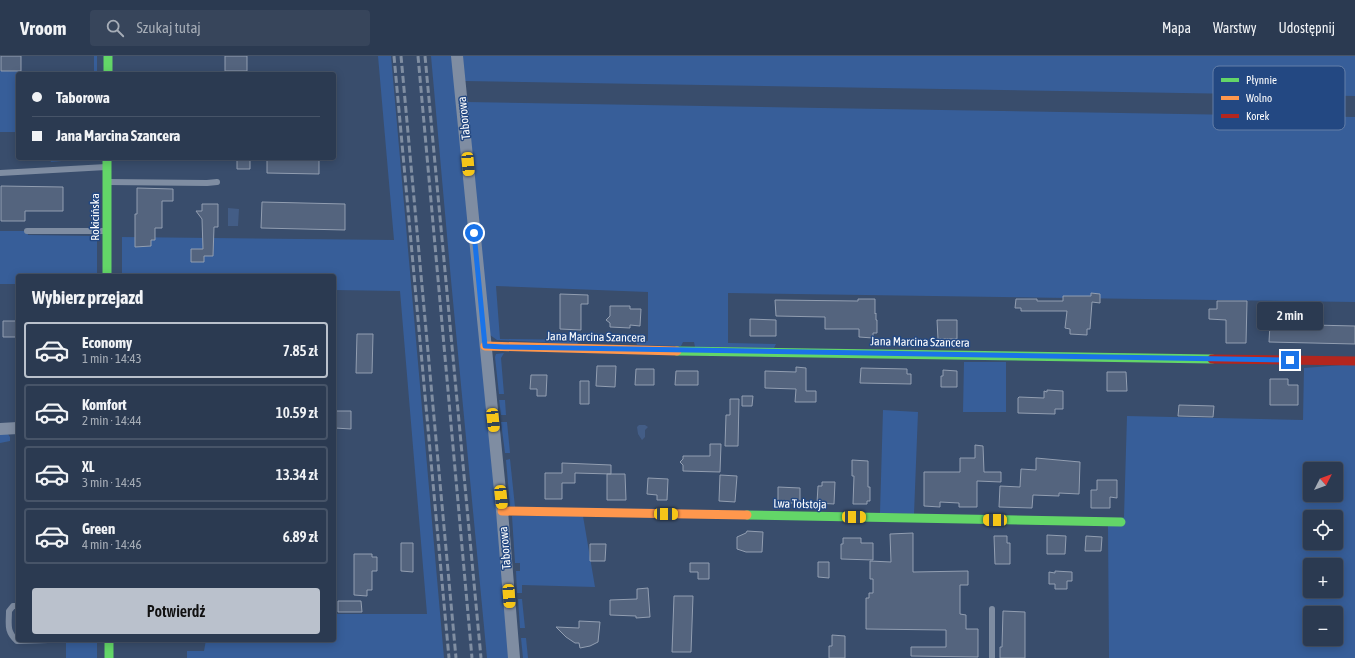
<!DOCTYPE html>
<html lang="pl">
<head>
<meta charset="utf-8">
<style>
	body { margin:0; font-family:"Asap Condensed",sans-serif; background:#37455b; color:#f1f3f6; height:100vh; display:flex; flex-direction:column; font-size:15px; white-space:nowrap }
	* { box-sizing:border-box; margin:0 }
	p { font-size:13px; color:#a6adb7 }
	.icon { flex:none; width:22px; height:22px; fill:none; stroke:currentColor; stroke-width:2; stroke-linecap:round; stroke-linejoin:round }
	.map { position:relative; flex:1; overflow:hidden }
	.side { position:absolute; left:16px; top:218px; width:320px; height:368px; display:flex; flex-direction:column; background:#2b3a51; border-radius:4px; box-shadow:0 2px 10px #0003,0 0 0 1px #475468 }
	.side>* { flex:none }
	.banner { position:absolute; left:16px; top:16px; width:320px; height:88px; border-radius:4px; box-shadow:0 2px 10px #0003,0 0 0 1px #475468; display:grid; align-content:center; height:88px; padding:0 16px; background:#2b3a51 }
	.needle { width:26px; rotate:48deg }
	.tools { position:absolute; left:1303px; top:406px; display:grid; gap:8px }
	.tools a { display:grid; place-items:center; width:40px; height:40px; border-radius:4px; background:#2b3a51; box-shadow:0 2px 10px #0003,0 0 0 1px #475468; font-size:20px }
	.end { position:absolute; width:18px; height:18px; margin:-9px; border:5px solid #1a73e8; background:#fff; box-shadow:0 0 0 2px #fff }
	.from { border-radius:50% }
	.bubble { position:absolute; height:28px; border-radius:4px; background:#2b3a51; box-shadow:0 2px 10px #0003,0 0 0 1px #475468; font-size:13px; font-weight:600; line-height:28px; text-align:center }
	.car { position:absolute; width:12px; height:24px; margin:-12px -6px; border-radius:5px; box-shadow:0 0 3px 1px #0007; background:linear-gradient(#f5c518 24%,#345 0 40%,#f5c518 0 76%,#345 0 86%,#f5c518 0) }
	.banner b { display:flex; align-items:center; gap:14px; height:38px; font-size:15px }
	.banner b+b { border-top:1px solid #475468 }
	.banner i { width:10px; height:10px; background:#f1f3f6 }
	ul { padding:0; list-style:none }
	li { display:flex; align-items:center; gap:12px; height:56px; margin:0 8px 6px; padding:0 8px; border:2px solid #475468; border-radius:4px }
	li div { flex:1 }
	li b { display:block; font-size:15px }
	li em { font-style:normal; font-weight:600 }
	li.on { border-color:#bac1cc }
	li>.icon { width:36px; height:36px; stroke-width:1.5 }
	h2 { padding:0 16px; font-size:18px; line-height:48px }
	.cta { display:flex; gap:8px; margin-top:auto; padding:8px 16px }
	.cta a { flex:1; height:46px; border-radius:4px; background:#bac1cc; color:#111; font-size:16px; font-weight:600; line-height:46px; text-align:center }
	header { display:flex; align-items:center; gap:24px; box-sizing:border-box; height:56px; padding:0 20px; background:#2b3a51; border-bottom:1px solid #475468 }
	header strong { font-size:19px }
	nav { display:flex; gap:22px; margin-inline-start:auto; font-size:14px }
	.search { width:280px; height:36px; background:#37455b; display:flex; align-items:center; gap:10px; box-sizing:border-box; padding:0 14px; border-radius:4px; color:#a6adb7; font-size:15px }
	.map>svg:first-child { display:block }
	.green { fill:#375e99; fill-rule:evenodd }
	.water { fill:#435d86 }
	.building { fill:#54647e; stroke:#929eb1 }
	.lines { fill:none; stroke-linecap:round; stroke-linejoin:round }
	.lane { stroke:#7f8da2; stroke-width:6 }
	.street { stroke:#7f8da2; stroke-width:12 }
	.fast { stroke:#63d668; stroke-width:9 }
	.slow { stroke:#ff974d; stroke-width:9 }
	.jam { stroke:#b3261e; stroke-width:9 }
	.rail { stroke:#808ea2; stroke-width:3; stroke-dasharray:7 3; stroke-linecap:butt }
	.route { stroke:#1a73e8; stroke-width:5 }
	.labels { text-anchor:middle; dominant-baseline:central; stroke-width:3; stroke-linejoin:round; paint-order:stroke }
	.street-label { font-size:12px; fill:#fff; stroke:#234882 }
	.key { fill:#234882; stroke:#657fa8; stroke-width:1 }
	.key-label { font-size:11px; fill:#fff }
</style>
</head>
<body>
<header>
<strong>Vroom</strong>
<div class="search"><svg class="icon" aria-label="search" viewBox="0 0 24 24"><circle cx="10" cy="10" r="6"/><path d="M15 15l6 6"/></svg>Szukaj tutaj</div>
<nav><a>Mapa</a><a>Warstwy</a><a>Udostępnij</a></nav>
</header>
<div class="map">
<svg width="1355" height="602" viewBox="0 0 1355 602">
	<rect width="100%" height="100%" fill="#394d6c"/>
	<path class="green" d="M94 0H97V18H18V76H0V15L94 17Z
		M378 0H391L444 602H187V595H204L206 584H334V558H427L400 235 334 234V220H122V181L394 184Z
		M431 0H454L510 602H487L451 224Z
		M462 0H1355V40L464 25Z
		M466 46 1355 61V246L728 237V287L776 288 774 292 695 291 694 286H683L681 290 637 289 636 285H648V236L496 230 500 283 580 284 577 288 497 284 490 279Z
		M50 102H94L51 106Z
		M0 175H27L28 179 93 180 97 182V220H18V228H0Z
		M504 297 501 302 504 338H499L495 301 496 298Z
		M964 306H1006V356H963Z
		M1355 308V602H1109L1108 470 1124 461 1127 360 1303 364 1304 312ZM1310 413H1336V439H1310ZM1310 461H1336V487H1310ZM1310 509H1336V535H1310ZM1310 557H1336V583H1310Z
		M499 344H505L506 359H501Z
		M883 354 918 356 914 458 880 457Z
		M501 366H507L510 397H505Z
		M0 377 8 378 10 381V385L0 387Z
		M510 403 515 451 510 450 506 404Z
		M512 460H583L595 531 522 529V537H517L516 515H520V507H515Z
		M518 543H522L525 572H520Z
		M521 582H526L528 602H523Z
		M66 584H97V602H66Z"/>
	<path class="water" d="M228 152 239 153 238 170H228Z
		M639 369H645L648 371 645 374V381L642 384 638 378 637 371Z"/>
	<path class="building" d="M1 0H21V15H1Z
		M225 0H247V15H225Z
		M237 102H250V113H237Z
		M267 103 319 104V118L267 117Z
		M1 130 63 131V155H25V165H1Z
		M137 132 173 133V145H162V172H155V184H151V190L135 191V158H137Z
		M262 146 345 148V174L261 172Z
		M202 148H218V171H214L213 200H204V206H191V193H203L202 163 196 155H202Z
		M1091 237 1100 238V247L1092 246 1090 273H1087V279L1070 278V273L1065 272 1067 255H1021V252H1015L1016 243H1037V245H1063V240H1091Z
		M560 238 588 239V248H581V274L560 273Z
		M858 243H875V258L876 257V264H877V277H873V282L859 281V273H825V261L776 260 775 244 858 245Z
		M1217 245H1247L1246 287H1226V264L1209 263V253H1217Z
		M610 250H630V253H641L640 270 630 269V272L610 271V267L606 264 610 260Z
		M750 263 776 264V280H750Z
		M937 264H957V283H938Z
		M3 265H18V281H3Z
		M1270 268 1355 270V288L1269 286Z
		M357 278H373L372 317H356Z
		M597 310H616L615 331 596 330Z
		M796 311 806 312V335H816V346H795L796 333 765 332V315L796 316Z
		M861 312 907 313V318H911V328L860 327Z
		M636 313H654V329H635Z
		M943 314 957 315V331H941V320H943Z
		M676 315H698V329H675Z
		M1107 316H1126L1127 335H1107Z
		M531 319H547L546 340H537V333H530Z
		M1270 323H1288V329H1298V349H1270Z
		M580 325H589V348H580Z
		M1047 334 1063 335V353H1055V358L1018 357V342L1019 341 1044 342V335L1047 336Z
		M742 340H753L752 350H742Z
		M730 343H739L738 390H725L726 359H730Z
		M1179 349 1214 350 1213 361 1178 360Z
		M335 355H351V373L335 372Z
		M710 388H721L720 416 683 415V409L680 406 683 403V400H710Z
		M975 389 983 390 984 416H1001V426L977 425V451H959V447L940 446V451L924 450V416H960V402H975Z
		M1036 402 1080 406 1079 438 1059 437V440L1033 439 1032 452 999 451 1000 430 1020 431 1021 413 1036 414Z
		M852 404 868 405V431H870V445H867V448H853L854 420H852Z
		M562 407 611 409V418L575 417V427H562V443H545V417H562Z
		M607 418H625L626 444H607Z
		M720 419 737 420 735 446 719 445Z
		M648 422 668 423 667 444H657V439L647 438Z
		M1097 424H1117V442L1110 441V452H1091V434H1097Z
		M822 426H835L834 448 817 447 818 430H822Z
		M778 431 800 432V447H778Z
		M747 475 763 476 762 496H746L737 493V481L746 477Z
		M913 477V516L968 515V529H960V558L966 559V573H978V601L911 600V591H946V574L866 573V542H869V537H873V523H870V505L891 506 890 478Z
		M1047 479 1066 480 1065 498H1047Z
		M994 480H1007V487H1010V508H995Z
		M1086 480 1102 481 1101 495H1085Z
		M843 482H861V487H873V504L841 503V488H843Z
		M401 487H413V516L401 515Z
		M590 488H606L605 505H590Z
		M354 498H372V501H377V515H372V534H367V540L354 539Z
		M818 506H829V522L818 521Z
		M690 507H709V523H698V516H690Z
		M1055 515 1072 516V525H1067V533H1055V528H1049V516L1055 517Z
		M648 532 650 561 636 562V560L610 559V544L637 543V533Z
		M674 540H693L691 596H672Z
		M338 545H361L362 556H338Z
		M1003 555 1025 556V602H1000V591H1002Z
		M579 565 600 566 598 586 590 590 580 592 579 587H575L566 581 556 571 579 572Z
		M832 579 845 580V602H829V590H832Z"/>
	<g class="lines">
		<path class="lane" d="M0 117 106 111
			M108 126 207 127 217 126
			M27 175H105
			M18 550H13L9 555C9 568 6 575 17 585L48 584
			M992 553V602"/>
		<path class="street" d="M457 0 502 455 514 602
			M0 373 18 372"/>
		<path class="fast" d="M108 0V18
			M107 102V220
			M677 295 1212 303
			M747 459 1121 466
			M109 584V602"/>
		<path class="slow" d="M485 290 677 295
			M502 455 747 459"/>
		<path class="jam" d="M1212 303 1355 305"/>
		<path class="rail" d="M394 0 449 602
			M401 0 456 602
			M418 0 472 602
			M425 0 481 602"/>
	</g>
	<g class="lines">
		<path class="route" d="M474 177 485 290 504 291 1290 304"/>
	</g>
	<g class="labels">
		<g class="street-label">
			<text transform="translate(464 62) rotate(-96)">Taborowa</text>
			<text transform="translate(95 161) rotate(-90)">Rokicińska</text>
			<text transform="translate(596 281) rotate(1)">Jana Marcina Szancera</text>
			<text transform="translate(920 286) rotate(1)">Jana Marcina Szancera</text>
			<text transform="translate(800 448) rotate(1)">Lwa Tołstoja</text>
			<text transform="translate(505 492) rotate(-95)">Taborowa</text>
		</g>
	</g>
	<rect x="1213" y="10" width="132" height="64" rx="6" class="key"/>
	<rect x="1221" y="22" width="18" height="4" fill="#63d668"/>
	<rect x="1221" y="40" width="18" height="4" fill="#ff974d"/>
	<rect x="1221" y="58" width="18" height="4" fill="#b3261e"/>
	<g class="key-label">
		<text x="1246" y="28">Płynnie</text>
		<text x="1246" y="46">Wolno</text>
		<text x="1246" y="64">Korek</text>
	</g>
</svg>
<div class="tools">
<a><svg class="needle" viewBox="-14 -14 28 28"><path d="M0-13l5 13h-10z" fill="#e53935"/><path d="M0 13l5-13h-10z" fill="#a6adb7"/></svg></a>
<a><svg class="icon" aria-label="locate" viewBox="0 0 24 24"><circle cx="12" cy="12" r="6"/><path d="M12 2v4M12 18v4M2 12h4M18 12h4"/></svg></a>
<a>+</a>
<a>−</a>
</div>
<i class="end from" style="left:474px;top:177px"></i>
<i class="end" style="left:1290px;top:304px"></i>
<div class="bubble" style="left:1257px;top:246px;width:66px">2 min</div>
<i class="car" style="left:468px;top:108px;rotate:175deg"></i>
<i class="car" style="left:493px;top:364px;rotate:174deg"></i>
<i class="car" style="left:501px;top:441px;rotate:174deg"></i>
<i class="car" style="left:666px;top:458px;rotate:91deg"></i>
<i class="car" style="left:854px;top:461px;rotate:91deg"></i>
<i class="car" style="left:995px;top:464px;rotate:271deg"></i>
<i class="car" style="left:509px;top:540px;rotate:176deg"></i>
<div class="banner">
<b><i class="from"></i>Taborowa</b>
<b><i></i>Jana Marcina Szancera</b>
</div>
<section class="side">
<h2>Wybierz przejazd</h2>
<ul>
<li class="on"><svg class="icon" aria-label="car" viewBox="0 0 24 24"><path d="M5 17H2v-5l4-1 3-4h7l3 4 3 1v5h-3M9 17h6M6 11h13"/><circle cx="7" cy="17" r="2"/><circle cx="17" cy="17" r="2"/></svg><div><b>Economy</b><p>1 min · 14:43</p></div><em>7.85 zł</em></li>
<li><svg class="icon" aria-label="car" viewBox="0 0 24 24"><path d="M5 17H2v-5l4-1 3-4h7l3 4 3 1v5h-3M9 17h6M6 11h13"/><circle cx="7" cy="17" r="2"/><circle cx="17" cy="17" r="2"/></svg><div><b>Komfort</b><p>2 min · 14:44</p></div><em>10.59 zł</em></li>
<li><svg class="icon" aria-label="car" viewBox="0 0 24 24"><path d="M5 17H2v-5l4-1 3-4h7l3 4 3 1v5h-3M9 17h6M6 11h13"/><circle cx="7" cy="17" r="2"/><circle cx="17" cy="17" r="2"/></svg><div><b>XL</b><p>3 min · 14:45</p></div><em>13.34 zł</em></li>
<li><svg class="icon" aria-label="car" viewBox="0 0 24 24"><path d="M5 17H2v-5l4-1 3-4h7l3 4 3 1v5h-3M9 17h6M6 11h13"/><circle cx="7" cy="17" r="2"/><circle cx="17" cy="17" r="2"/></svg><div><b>Green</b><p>4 min · 14:46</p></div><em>6.89 zł</em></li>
</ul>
<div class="cta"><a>Potwierdź</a></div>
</section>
</div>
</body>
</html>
